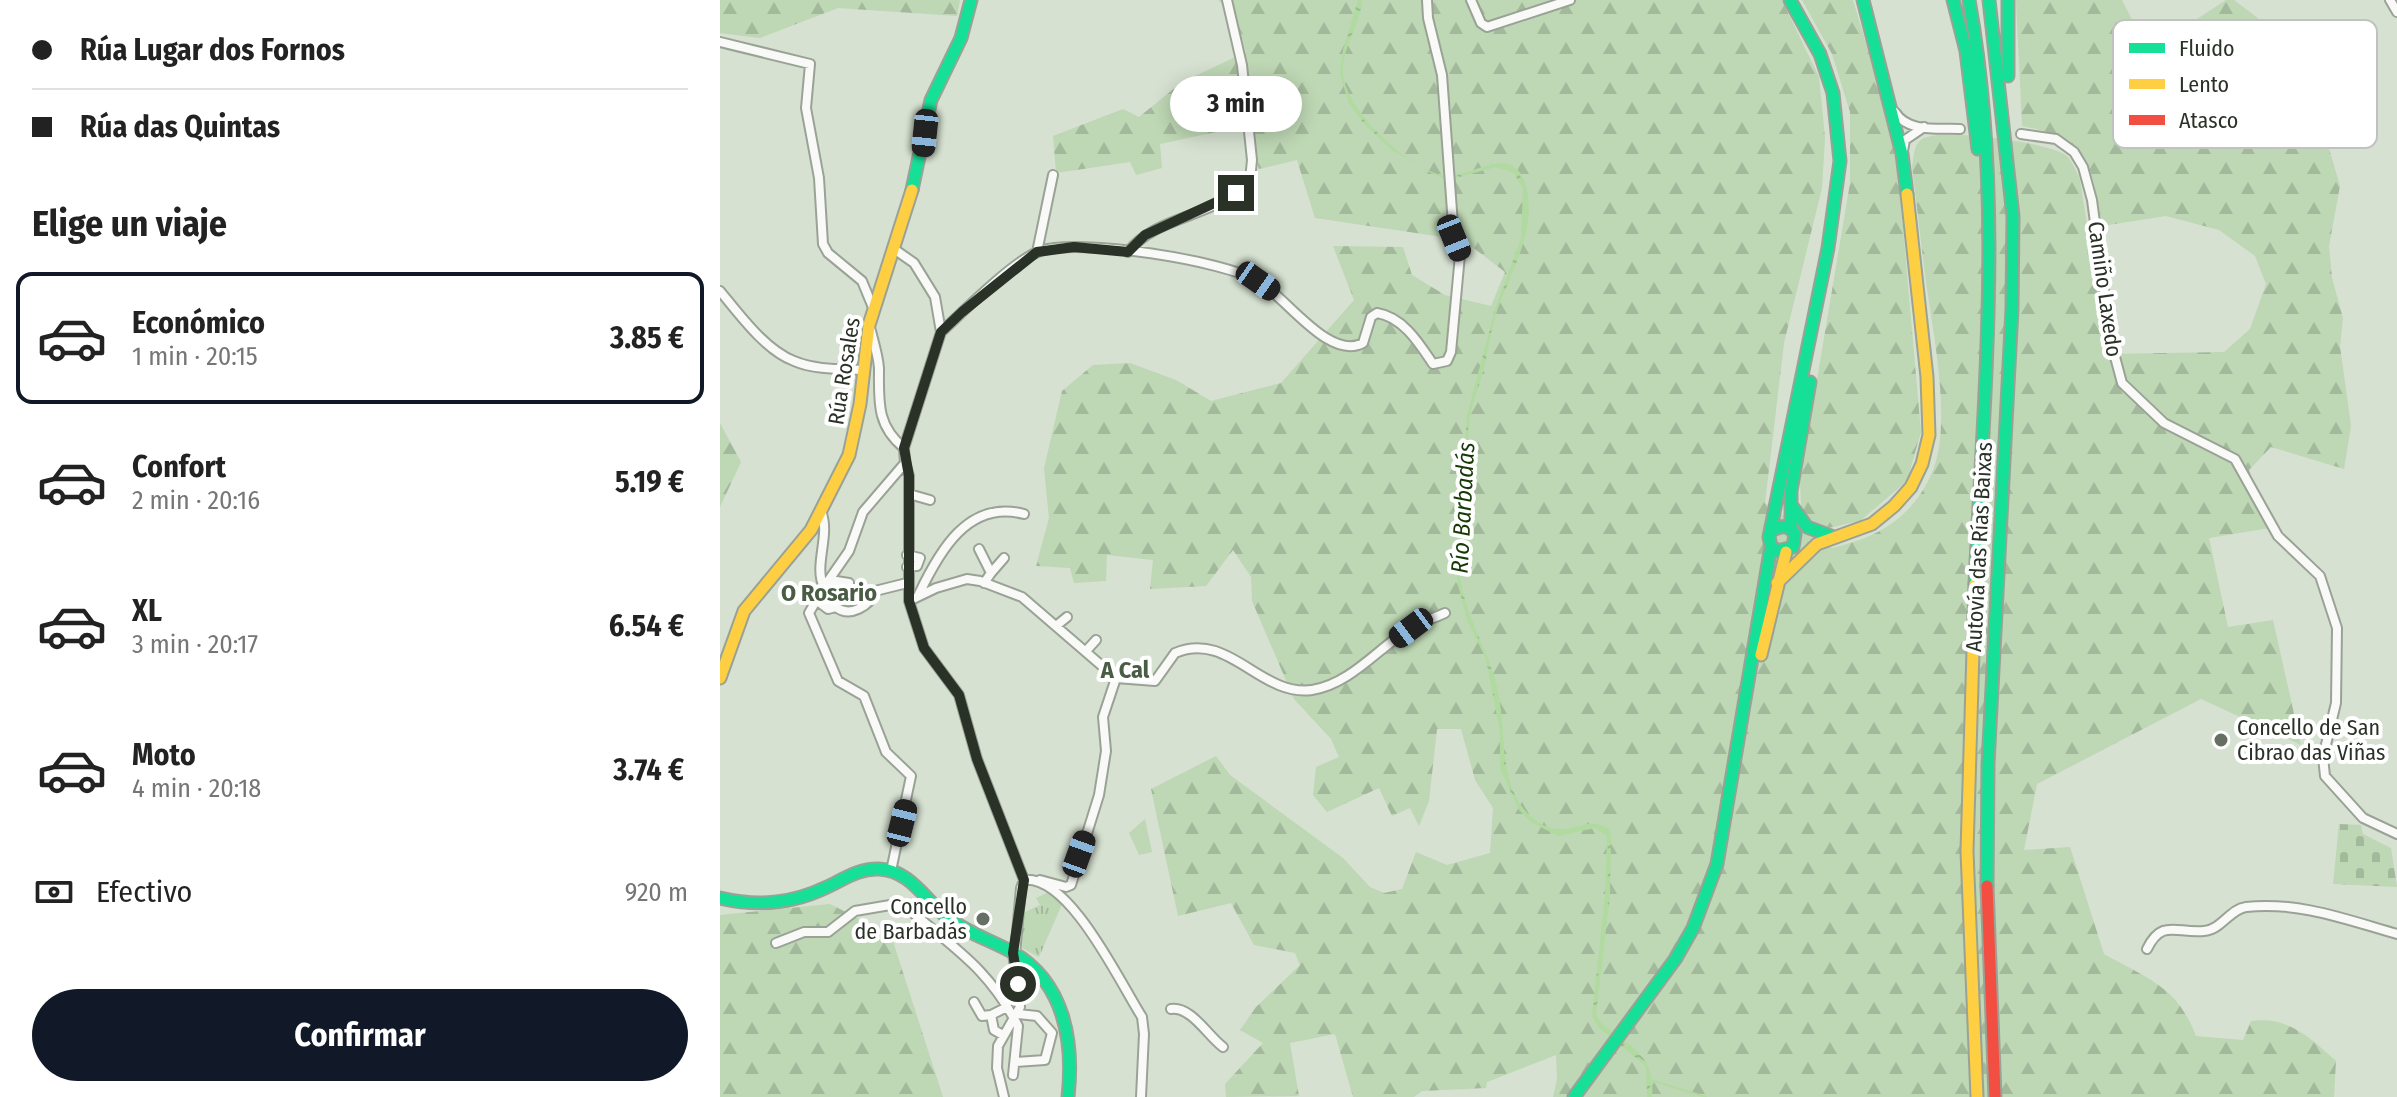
<!DOCTYPE html>
<html lang="es">
<head>
<meta charset="utf-8">
<style>
	body { margin:0; font-family:"Fira Sans Condensed",sans-serif; background:#f2f2f2; color:#222; height:100vh; display:flex; flex-direction:column; font-size:30px; white-space:nowrap }
	* { box-sizing:border-box; margin:0 }
	p { font-size:26px; color:#767676 }
	.icon { flex:none; width:44px; height:44px; fill:none; stroke:currentColor; stroke-width:2; stroke-linecap:round; stroke-linejoin:round }
	.map { position:relative; flex:1; overflow:hidden }
	.panel { display:flex; flex-direction:column; background:#fff; width:720px }
	.panel>* { flex:none }
	.guide { display:grid; align-content:center; height:176px; padding:0 32px; background:#fff }
	.end { position:absolute; width:36px; height:36px; margin:-18px; border:10px solid #2a3228; background:#fff; box-shadow:0 0 0 4px #fff }
	.from { border-radius:50% }
	.bubble { position:absolute; height:56px; border-radius:28px; background:#fff; box-shadow:0 4px 20px #0003; font-size:26px; font-weight:700; line-height:56px; text-align:center }
	.car { position:absolute; width:24px; height:48px; margin:-24px -12px; border-radius:10px; box-shadow:0 0 6px 2px #0007; background:linear-gradient(#222 24%,#8ab4d8 0 40%,#222 0 76%,#8ab4d8 0 86%,#222 0) }
	.guide b { display:flex; align-items:center; gap:28px; height:76px; font-size:30px }
	.guide b+b { border-top:2px solid #e0e0e0 }
	.guide i { width:20px; height:20px; background:#222 }
	ul { padding:0; list-style:none }
	li { display:flex; align-items:center; gap:24px; height:132px; margin:0 16px 12px; padding:0 16px; border:4px solid transparent; border-radius:16px }
	li div { flex:1 }
	li b { display:block; font-size:30px }
	li em { font-style:normal; font-weight:700 }
	li.current { border-color:#111827 }
	li>.icon { width:72px; height:72px; stroke-width:1.5 }
	h2 { padding:0 32px; font-size:36px; line-height:96px }
	.pay { display:flex; align-items:center; gap:20px; height:88px; padding:0 32px; font-size:30px }
	.pay p { margin-inline-start:auto }
	.action { display:flex; gap:16px; margin-top:auto; padding:16px 32px }
	.action a { flex:1; height:92px; border-radius:48px; background:#111827; color:#fff; font-size:32px; font-weight:700; line-height:92px; text-align:center }
	main { display:flex; flex:1; min-height:0 }
	.map>svg:first-child { display:block }
	.forest { fill:url(#forest-firs) }
	.cemetery { fill:url(#cemetery-stones) }
	.park { fill:url(#park-tufts) }
	.pitch { fill:#bed7b4 }
	.water { fill:url(#water-ripples) }
	.lines { fill:none; stroke-linecap:round; stroke-linejoin:round }
	.stream { stroke:#b1daa1; stroke-width:2 }
	.street-casing { stroke:#9aa296; stroke-width:12 }
	.fast-casing { stroke:#9aa296; stroke-width:15 }
	.slow-casing { stroke:#9aa296; stroke-width:15 }
	.jam-casing { stroke:#9aa296; stroke-width:15 }
	.street { stroke:#f9faf8; stroke-width:8 }
	.fast { stroke:#16e098; stroke-width:11 }
	.slow { stroke:#ffcf43; stroke-width:11 }
	.jam { stroke:#f24e42; stroke-width:11 }
	.route { stroke:#2a3228; stroke-width:10 }
	.poi-dot { fill:#666f63; stroke:#fff; stroke-width:3 }
	.labels { text-anchor:middle; dominant-baseline:central; stroke-width:8; stroke-linejoin:round; paint-order:stroke }
	.street-label { font-size:22px; fill:#2a3228; stroke:#fff }
	.poi-label { font-size:22px; fill:#2a3228; stroke:#fff; text-anchor:start }
	.water-label { font-size:24px; font-style:italic; fill:#163905; stroke:#fff }
	.neighbourhood-label { font-size:24px; font-weight:bold; fill:#4a5c44; stroke:#fff }
	.key { fill:#fff; stroke:#bfc2be; stroke-width:2 }
	.key-label { font-size:22px; fill:#2a3228 }
</style>
</head>
<body>
<main>
<section class="panel">
<div class="guide">
<b><i class="from"></i>Rúa Lugar dos Fornos</b>
<b><i></i>Rúa das Quintas</b>
</div>
<h2>Elige un viaje</h2>
<ul>
<li class="current"><svg class="icon" aria-label="car" viewBox="0 0 24 24"><path d="M5 17H2v-5l4-1 3-4h7l3 4 3 1v5h-3M9 17h6M6 11h13"/><circle cx="7" cy="17" r="2"/><circle cx="17" cy="17" r="2"/></svg><div><b>Económico</b><p>1 min · 20:15</p></div><em>3.85 €</em></li>
<li><svg class="icon" aria-label="car" viewBox="0 0 24 24"><path d="M5 17H2v-5l4-1 3-4h7l3 4 3 1v5h-3M9 17h6M6 11h13"/><circle cx="7" cy="17" r="2"/><circle cx="17" cy="17" r="2"/></svg><div><b>Confort</b><p>2 min · 20:16</p></div><em>5.19 €</em></li>
<li><svg class="icon" aria-label="car" viewBox="0 0 24 24"><path d="M5 17H2v-5l4-1 3-4h7l3 4 3 1v5h-3M9 17h6M6 11h13"/><circle cx="7" cy="17" r="2"/><circle cx="17" cy="17" r="2"/></svg><div><b>XL</b><p>3 min · 20:17</p></div><em>6.54 €</em></li>
<li><svg class="icon" aria-label="car" viewBox="0 0 24 24"><path d="M5 17H2v-5l4-1 3-4h7l3 4 3 1v5h-3M9 17h6M6 11h13"/><circle cx="7" cy="17" r="2"/><circle cx="17" cy="17" r="2"/></svg><div><b>Moto</b><p>4 min · 20:18</p></div><em>3.74 €</em></li>
</ul>
<div class="pay"><svg class="icon" aria-label="cash" viewBox="0 0 24 24"><path d="M3 7h18v10H3z"/><circle cx="12" cy="12" r="2"/></svg>Efectivo<p>920 m</p></div>
<div class="action"><a>Confirmar</a></div>
</section>
<div class="map">
<svg width="1677" height="1097" viewBox="0 0 1677 1097">
	<defs>
		<pattern id="forest-firs" width="22" height="20" patternUnits="userSpaceOnUse" patternTransform="scale(2)"><rect width="22" height="20" fill="#bed7b4"/><path d="M5 1l3.5 6h-7zM16 11l3.5 6h-7z" fill="#a3b99b"/></pattern>
		<pattern id="cemetery-stones" width="16" height="16" patternUnits="userSpaceOnUse" patternTransform="scale(2)"><rect width="16" height="16" fill="#bed7b4"/><path d="M2 7V4a2 2 0 0 1 4 0v3zM10 15v-3a2 2 0 0 1 4 0v3z" fill="#a3b99b"/></pattern>
		<pattern id="park-tufts" width="24" height="20" patternUnits="userSpaceOnUse" patternTransform="scale(2)"><rect width="24" height="20" fill="#bed7b4"/><path d="M3 7l-1-3M5 7V3M7 7l1-3M15 17l-1-3M17 17v-4M19 17l1-3" fill="none" stroke="#a3b99b"/></pattern>
		<pattern id="water-ripples" width="26" height="14" patternUnits="userSpaceOnUse" patternTransform="scale(2)"><rect width="26" height="14" fill="#b1daa1"/><path d="M2 4q2-2 4 0t4 0M15 11q2-2 4 0t4 0" fill="none" stroke="#98bc8b"/></pattern>
	</defs>
	<rect width="100%" height="100%" fill="#d6e1d1"/>
	<path class="forest" d="M0 0H240L237 16 118 8 40 38 0 33Z
		M498 0H1062L1099 77 1105 138 1102 188 1064 343 1045 503 1112 548C1159 537 1194 517 1213 470 1232 423 1213 332 1206 282 1201 244 1197 206 1192 167 1194 157 1193 145 1202 139 1218 127 1333 142 1348 157 1353 163 1357 173 1360 180L1387 354 1504 352 1530 329 1546 284 1535 256 1499 230 1446 216 1382 226C1372 164 1370 138 1302 126L1296 0H1402L1428 51 1506 0H1514L1580 50 1620 186 1609 246 1612 278 1623 318 1620 346 1631 426 1624 469 1551 447 1529 470 1549 528 1489 538 1508 627 1553 620 1581 745 1481 699 1317 784 1304 850 1350 847 1384 954C1428 979 1457 986 1476 1036L1523 1040 1531 1021C1568 1016 1590 1037 1616 1061L1614 1097H833L837 1079 836 1055 767 1082 766 1088 702 1091 694 1097H633L615 1034 570 1043 579 1096 506 1097 505 1084 543 1043 520 1030 536 1007 580 965 575 953 534 945 511 903 458 916 431 789 496 756 510 775 623 858 650 887 664 893 682 889 696 852 727 865 770 853 773 808 755 780 741 729H717L709 801 699 826 690 808 672 816 659 788 607 812 593 795 596 767 619 757 611 739 574 699 532 601 531 577 513 550 486 586 430 589 433 560 387 555 386 581 354 583 350 568 316 566 329 518 324 468 342 391 373 365 410 363 456 380 491 401 561 383 634 300 613 246 683 247 692 275 725 295 771 306 785 272 743 240 595 218 577 160 539 169 524 126 440 144 442 168 416 175 410 162 336 173 333 136 403 109 419 117 462 82 526 52 515 15Z
		M1082 0H1133L1169 120 1179 183 1201 432 1187 481 1140 521 1104 529 1089 521 1081 507 1080 481 1130 183V112L1112 54Z
		M0 423 21 462 0 507Z
		M110 904 171 935 223 1097H0V915Z"/>
	<path class="cemetery" d="M1619 824 1641 825 1643 834 1671 848 1677 887 1613 884Z"/>
	<path class="park" d="M329 892 343 902 319 957 298 946 303 913 320 905 316 898Z"/>
	<path class="pitch" d="M425 819 432 852 419 855 409 833Z"/>
	<path class="water" d="M638 0H642C640 27 621 48 623 75 626 110 692 174 728 176 750 178 794 141 806 186 817 229 792 270 778 308 770 331 768 356 761 379 756 395 750 409 749 426 747 440 750 454 749 468 747 507 733 549 742 588 750 626 772 657 779 696 786 736 778 792 815 820 848 844 863 812 889 829L891 835 890 896 876 1014 881 1023C911 1048 936 1055 932 1097H927L926 1066 878 1027 872 1016 885 896 887 836 875 828 838 836 811 822 799 810 780 768V732L766 659 747 620 737 581 747 415 776 306 801 239 803 189 794 173 776 167 728 180 711 173 672 150 645 125 629 104 620 74 623 50Z"/>
	<g class="lines">
		<path class="stream" d="M933 1081 986 1097"/>
		<g class="street-casing">
			<path id="street" d="M751 0 761 23 767 27 850 0
				M1670 0 1677 12
				M0 42 90 64 86 108 99 178 103 244 108 253 142 281 154 310
				M1175 112C1188 133 1218 128 1240 129
				M1301 134 1336 139 1354 152 1363 167 1372 200 1391 342 1402 383 1444 423 1515 459 1558 536 1600 576 1617 628 1616 703 1603 757 1605 776 1643 818 1677 834
				M1183 151 1185 140 1204 127
				M317 252 333 175
				M408 252C437 214 500 217 530 180L532 160 522 65 507 0
				M0 291C19 314 45 350 74 361 95 370 121 369 143 370
				M151 331C154 343 158 355 159 368 159 401 156 425 184 448
				M221 332C244 311 293 261 320 251 360 238 503 260 540 282 568 300 610 361 643 343L651 317 657 313C683 317 699 343 713 364L727 361 731 352 740 255 734 238 722 75 708 18 707 0
				M185 463 189 476V601L204 648 239 695 257 759 304 880
				M189 494 210 500
				M101 511C111 535 93 566 104 587L89 613 118 681 144 696 166 752 191 776 171 871
				M259 549 271 573 264 583
				M187 567 197 566 200 558 187 555
				M271 573 284 558
				M110 580 129 583
				M104 587 129 551 143 512 185 463 184 448 221 332 215 297 194 263 174 249
				M199 594C219 552 248 499 304 514
				M96 600 108 609 116 607C130 618 150 606 155 591L187 583
				M189 601 216 588 247 579 260 581 302 597 396 678 435 681 455 653C509 630 540 697 592 690 631 684 659 647 691 628 702 622 714 618 725 613
				M336 626 347 617
				M366 651 376 640
				M320 880 346 887 351 885 379 795 386 751 383 717 396 678
				M56 943 84 932H108L135 911 176 904 185 906C233 948 268 967 298 1026L293 1075
				M1427 949C1442 918 1457 934 1484 931 1501 930 1510 909 1526 907 1578 901 1628 920 1677 934
				M295 954 301 888 304 880C350 875 400 983 422 1017L424 1034 421 1097
				M254 1002 262 1016 271 1015
				M451 1009C471 1006 488 1036 503 1047
				M283 1035 274 1030 271 1015 285 1008
				M295 1062 325 1060 332 1033 317 1016 298 1014
				M284 1097 277 1068 278 1046 300 1007 293 953"/>
		</g>
		<g class="fast-casing">
			<path id="fast" d="M1143 0 1182 154 1187 194
				M1233 0 1246 51 1258 149
				M1249 0C1284 193 1264 389 1255 584
				M1288 0V76
				M192 190 211 100 241 38 251 0
				M1072 506 1087 527 1111 536
				M1071 529V491L1090 382
				M1053 530C1062 525 1069 525 1075 534L1073 547 1058 551 1051 546 1049 537 1108 248 1120 161 1113 93 1100 54 1070 0
				M1267 886 1268 764 1292 309 1293 216 1269 0
				M0 898C38 907 72 904 107 887 124 879 140 868 159 869 190 870 205 900 227 917 247 933 270 940 292 952 345 982 354 1042 348 1097
				M854 1097 956 958 973 928 997 864 1051 546"/>
		</g>
		<g class="slow-casing">
			<path id="slow" d="M1057 583 1097 544 1152 524 1174 506 1191 487 1202 464 1209 435 1207 377 1187 194
				M1255 584 1247 851 1257 1097
				M1041 655 1066 552
				M0 678 24 611 91 530 129 455 140 404 149 325 192 190"/>
		</g>
		<g class="jam-casing">
			<path id="jam" d="M1267 886 1275 1097"/>
		</g>
		<use href="#street" class="street"/>
		<use href="#fast" class="fast"/>
		<use href="#slow" class="slow"/>
		<use href="#jam" class="jam"/>
	</g>
	<g class="lines">
		<path class="route" d="M298 984 293 953 304 880 257 759 239 695 204 648 189 601V476L184 448 221 332 242 312 317 252 354 247 408 252 425 235 516 193"/>
	</g>
	<g class="poi-dot">
		<circle cx="1501" cy="740" r="8"/>
		<circle cx="263" cy="919" r="8"/>
	</g>
	<g class="labels">
		<g class="street-label">
			<text transform="translate(1385 289) rotate(82)">Camiño Laxedo</text>
			<text transform="translate(124 371) rotate(-81)">Rúa Rosales</text>
			<text transform="translate(1259 547) rotate(-87)">Autovía das Rías Baixas</text>
		</g>
		<g class="poi-label">
			<text x="1517" y="727">Concello de San<tspan x="1517" dy="25">Cibrao das Viñas</tspan></text>
			<text x="247" y="906" text-anchor="end">Concello<tspan x="247" dy="25">de Barbadás</tspan></text>
		</g>
		<g class="water-label">
			<text transform="translate(743 508) rotate(-87)">Río Barbadás</text>
		</g>
		<g class="neighbourhood-label">
			<text x="109" y="593">O Rosario</text>
			<text x="405" y="670">A Cal</text>
		</g>
	</g>
	<rect x="1393" y="20" width="264" height="128" rx="12" class="key"/>
	<rect x="1409" y="43" width="36" height="10" fill="#16e098"/>
	<rect x="1409" y="79" width="36" height="10" fill="#ffcf43"/>
	<rect x="1409" y="115" width="36" height="10" fill="#f24e42"/>
	<g class="key-label">
		<text x="1459" y="56">Fluido</text>
		<text x="1459" y="92">Lento</text>
		<text x="1459" y="128">Atasco</text>
	</g>
</svg>
<i class="end from" style="left:298px;top:984px"></i>
<i class="end" style="left:516px;top:193px"></i>
<div class="bubble" style="left:450px;top:76px;width:132px">3 min</div>
<i class="car" style="left:205px;top:133px;rotate:186deg"></i>
<i class="car" style="left:734px;top:238px;rotate:158deg"></i>
<i class="car" style="left:538px;top:281px;rotate:125deg"></i>
<i class="car" style="left:691px;top:628px;rotate:233deg"></i>
<i class="car" style="left:182px;top:823px;rotate:14deg"></i>
<i class="car" style="left:359px;top:854px;rotate:20deg"></i>
</div>
</main>
</body>
</html>
